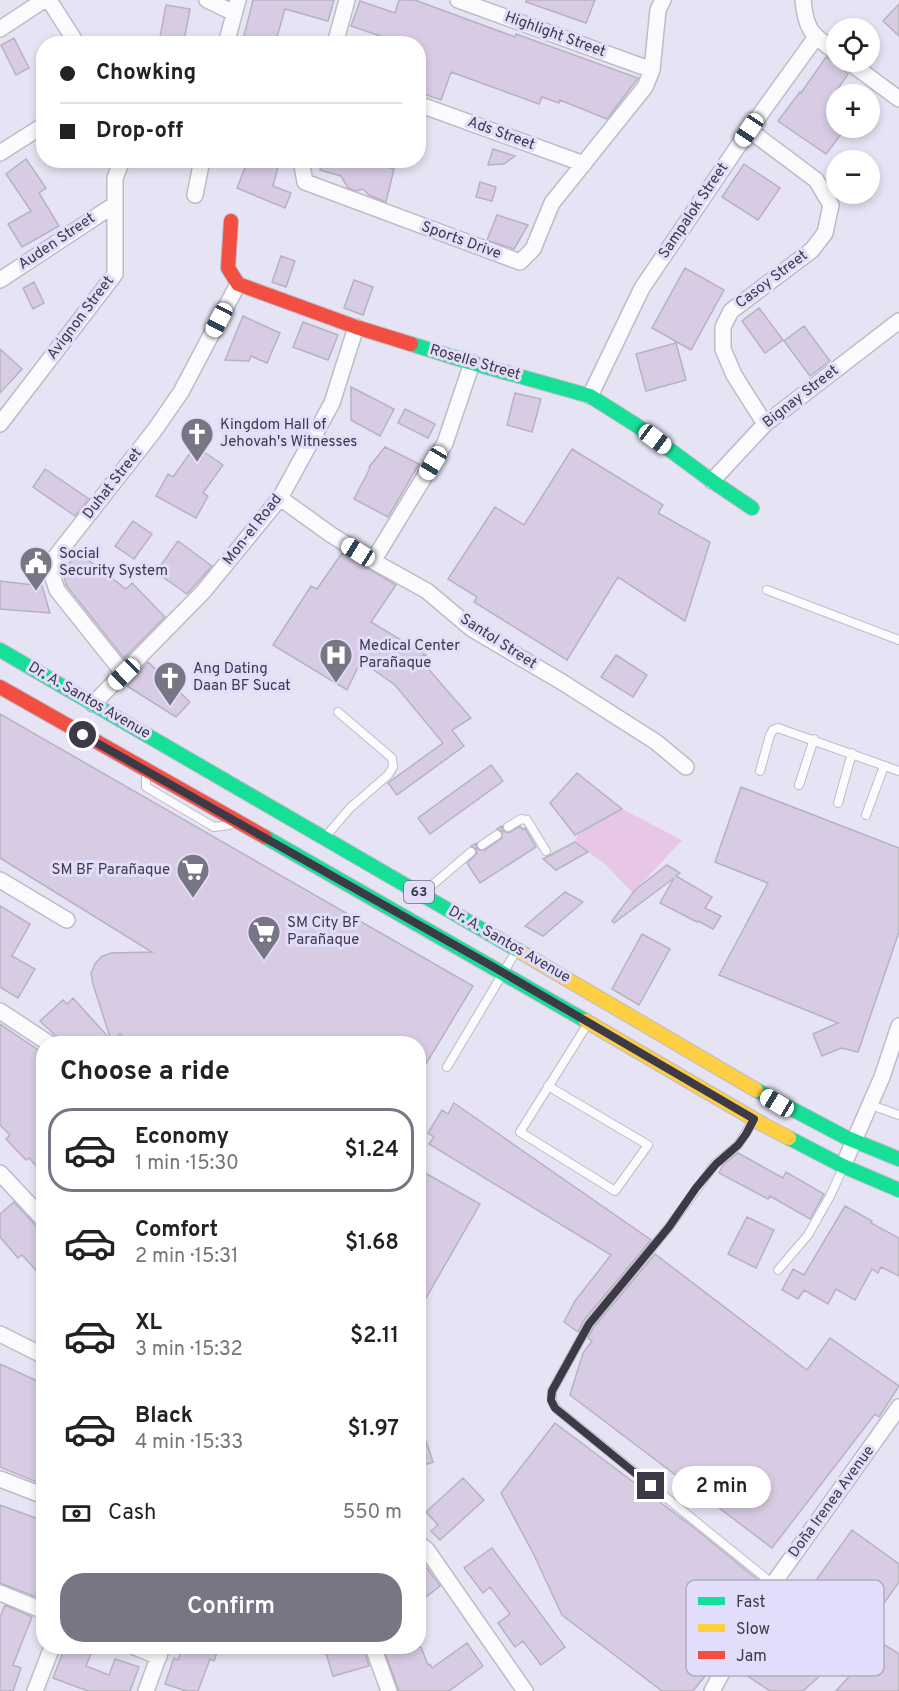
<!DOCTYPE html>
<html lang="en">
<head>
<meta charset="utf-8">
<style>
	body { margin:0; font-family:Overpass,sans-serif; background:#f6f6f6; color:#222; height:100vh; display:flex; flex-direction:column; font-size:22px; white-space:nowrap }
	* { box-sizing:border-box; margin:0 }
	p { font-size:20px; color:#767676 }
	.icon { flex:none; width:33px; height:33px; fill:none; stroke:currentColor; stroke-width:2; stroke-linecap:round; stroke-linejoin:round }
	.map { position:relative; flex:1; overflow:hidden }
	.side { position:absolute; left:36px; top:1036px; width:390px; height:618px; display:flex; flex-direction:column; background:#fff; border-radius:24px; box-shadow:0 3px 9px #0003 }
	.side>* { flex:none }
	.hud { position:absolute; left:36px; top:36px; width:390px; height:132px; border-radius:24px; box-shadow:0 3px 9px #0003; display:grid; align-content:center; height:132px; padding:0 24px; background:#fff }
	.fabs { position:absolute; left:826px; top:18px; display:grid; gap:12px }
	.fabs a { display:grid; place-items:center; width:54px; height:54px; border-radius:50%; background:#fff; box-shadow:0 3px 9px #0003; font-size:30px }
	.end { position:absolute; width:27px; height:27px; margin:-14px; border:8px solid #3d3a48; background:#fff; box-shadow:0 0 0 3px #fff }
	.from { border-radius:50% }
	.bubble { position:absolute; height:42px; border-radius:21px; background:#fff; box-shadow:0 3px 9px #0003; font-size:20px; font-weight:600; line-height:42px; text-align:center }
	.car { position:absolute; width:18px; height:36px; margin:-18px -9px; border-radius:8px; box-shadow:0 0 4px 2px #0007; background:linear-gradient(#fff 24%,#345 0 40%,#fff 0 76%,#345 0 86%,#fff 0) }
	.hud b { display:flex; align-items:center; gap:21px; height:57px; font-size:22px }
	.hud b+b { border-top:2px solid #e0e0e0 }
	.hud i { width:15px; height:15px; background:#222 }
	ul { padding:0; list-style:none }
	li { display:flex; align-items:center; gap:18px; height:84px; margin:0 12px 9px; padding:0 12px; border:3px solid transparent; border-radius:24px }
	li div { flex:1 }
	li b { display:block; font-size:22px }
	li em { font-style:normal; font-weight:600 }
	li.active { border-color:#787584 }
	li>.icon { width:54px; height:54px; stroke-width:1.5 }
	h2 { padding:0 24px; font-size:27px; line-height:72px }
	.pay { display:flex; align-items:center; gap:15px; height:66px; padding:0 24px; font-size:22px }
	.pay p { margin-inline-start:auto }
	.action { display:flex; gap:12px; margin-top:auto; padding:12px 24px }
	.action a { flex:1; height:69px; border-radius:24px; background:#787584; color:#fff; font-size:24px; font-weight:600; line-height:69px; text-align:center }
	.map>svg:first-child { display:block }
	.green { fill:#e7c7e5 }
	.building { fill:#d8cce4; stroke:#b7b2c0; stroke-width:1.5 }
	.lines { fill:none; stroke-linecap:round; stroke-linejoin:round }
	.lane-casing { stroke:#bebbc9; stroke-width:10 }
	.street-casing { stroke:#bebbc9; stroke-width:18 }
	.fast-casing { stroke:#bebbc9; stroke-width:16 }
	.slow-casing { stroke:#bebbc9; stroke-width:16 }
	.jam-casing { stroke:#bebbc9; stroke-width:16 }
	.lane { stroke:#fbfbfd; stroke-width:8 }
	.street { stroke:#fbfbfd; stroke-width:15 }
	.fast { stroke:#16e098; stroke-width:14 }
	.slow { stroke:#ffcf43; stroke-width:14 }
	.jam { stroke:#f24e42; stroke-width:14 }
	.route { stroke:#3d3a48; stroke-width:8 }
	.labels { text-anchor:middle; dominant-baseline:central; stroke-width:6; stroke-linejoin:round; paint-order:stroke }
	.shield { fill:#e2ddfa; stroke:#6e6b7d; stroke-width:1.5 }
	.shield-label { font-size:14px; font-weight:bold; fill:#3d3a48 }
	.street-label { font-size:15px; fill:#3d3a48; stroke:#e2ddfa }
	.poi-label { font-size:15px; fill:#3d3a48; stroke:#e2ddfa; text-anchor:start }
	.key { fill:#e2ddfa; stroke:#b0acc5; stroke-width:1.5 }
	.key-label { font-size:16px; fill:#3d3a48 }
</style>
</head>
<body>
<div class="map">
<svg width="899" height="1691" viewBox="0 0 899 1691">
	<rect width="100%" height="100%" fill="#e6e3f4"/>
	<path class="green" d="M622 809 682 840 633 893 605 864 574 842 579 833Z"/>
	<path class="building" d="M253 0H334L328 21 285 9 275 44H242Z
		M399 0H415L515 37 516 34 638 78 607 119 560 100 559 103 542 97 539 104 451 72 441 100 418 92V44H386L388 39 386 38 351 26 360 1 395 13Z
		M526 0H595L586 23 526 2Z
		M899 4V36L883 21Z
		M166 5 190 9 184 41 160 37Z
		M14 38 29 68 16 75 1 45Z
		M826 57 835 63 839 62 840 66 848 74 830 100 837 106V128H846L826 154 778 121 800 92 801 93Z
		M493 149 515 156 504 164 488 165Z
		M26 159 46 188 39 193 59 226 22 247 8 224 31 211 6 174Z
		M248 160H280L273 186 291 193 285 208 237 188Z
		M323 160H375L374 164 394 169 386 202 369 195 363 189 356 191 348 188 341 176 320 170Z
		M744 164 780 188 758 220 722 197Z
		M480 182 496 187 492 201 476 197Z
		M497 215 528 225 514 249 487 240Z
		M281 256 295 261 286 287 272 282Z
		M685 268 724 290 691 350 652 328Z
		M354 280 373 287 363 315 344 308Z
		M34 282 44 303 33 309 23 288Z
		M759 308 783 340 765 353 742 321Z
		M243 316 280 333 267 363 251 356 249 361 225 360Z
		M303 322 338 335 328 360 293 347Z
		M804 326 830 361 810 376 784 341Z
		M676 343 686 380 646 391 636 354Z
		M0 349 22 369 0 393Z
		M351 387 394 409 380 436 351 420Z
		M515 393 541 399 532 432 507 425Z
		M405 409 435 424 428 438 398 423Z
		M195 446 223 465 203 493 208 496 196 518 156 496 168 474 173 477Z
		M385 447 419 464 388 517 354 499 370 468 369 467Z
		M572 449 663 505 658 513 710 542 685 621 618 577 567 660 474 602 477 597 448 579 495 507 524 525Z
		M45 469 89 499 75 516 33 487Z
		M133 521 152 534 134 559 115 546Z
		M178 541 212 566 187 594 156 572Z
		M78 552 126 589 132 583 165 617 124 658 66 585 63 571Z
		M342 553 396 585 371 622 426 655 418 657 471 718 452 730 464 746 397 795 388 783 443 743 395 685 361 661 347 690 273 645 311 586 317 589Z
		M0 581 42 586 50 613 0 609Z
		M616 655 647 675 633 697 601 677Z
		M148 662 190 702 176 717 127 686Z
		M0 714 473 986 418 1077V1044H130L120 1034 112 1041 115 1044H61L56 1036 40 1021 63 1000 67 1004 73 998 111 1040 93 984 91 973 95 964 101 957 111 953 152 952 0 858Z
		M491 765 503 781 430 834 418 818Z
		M577 773 622 809 575 835 550 803Z
		M741 787 899 848V932L858 1052 841 1048 822 1056 813 1034 838 1023 719 975 768 883 715 862Z
		M502 826 503 831 508 833 520 826 523 830 525 828 536 847 480 883 467 863 477 853 476 849 471 846 477 843 476 846 479 850H485L502 838V832L497 829Z
		M575 842 588 852 556 870 543 859Z
		M667 865 680 873 676 876 712 897 705 908 721 916 713 929 698 921 697 922 660 903 674 878 614 923 612 921 635 890Z
		M565 892 583 902 543 936 525 926Z
		M0 906 30 924 12 956 35 969 18 998 0 987Z
		M642 934 670 949 639 1005 612 989Z
		M0 1024 44 1054V1174L29 1158 26 1160 6 1139 10 1135 0 1125Z
		M454 1103 651 1240 584 1320 578 1332 564 1322 575 1301 611 1255 429 1144 434 1137 428 1133 442 1110 448 1114Z
		M738 1153 783 1178 786 1172 824 1194 810 1219 770 1196 768 1199 719 1173 723 1165Z
		M418 1169 480 1204 418 1312Z
		M14 1202 37 1227 44 1229V1279L22 1255 18 1258 0 1237V1214Z
		M845 1206 872 1221 871 1223 899 1238V1276L881 1267 878 1273 872 1269 855 1300 836 1289 828 1304 804 1290 798 1299 782 1290 793 1269 804 1275Z
		M747 1217 774 1230 756 1268 728 1254Z
		M655 1254 807 1370 830 1338 899 1386 879 1417 875 1414 772 1548 570 1395 583 1353 592 1341 588 1338 594 1327Z
		M0 1364 44 1384V1485L0 1467Z
		M555 1423 693 1527 758 1580 713 1639 724 1648 720 1657 693 1691H662L562 1615 534 1555 501 1493Z
		M421 1426 433 1462 418 1467V1427Z
		M463 1478 484 1500 440 1540 431 1531 438 1525 426 1512Z
		M0 1505 44 1521V1600L0 1583Z
		M852 1530 899 1564V1582L870 1623 814 1583Z
		M492 1548 565 1647 541 1665 523 1641 515 1647 498 1623 510 1614 490 1587 483 1593 464 1568Z
		M418 1556 440 1586 418 1603Z
		M798 1602 823 1620 817 1628 851 1648 803 1691H770L746 1675Z
		M5 1605 32 1617 13 1665 21 1668 13 1691H0V1617Z
		M880 1642 899 1654V1691H836Z
		M467 1643 483 1666 449 1691H399L383 1647H421L428 1665 430 1664 432 1668Z
		M65 1647H82L92 1651 86 1666 109 1675 115 1659 139 1667 130 1691H88L53 1678Z
		M181 1647H219L214 1661 210 1659 198 1691H186L165 1684 174 1658 178 1660 182 1649Z
		M324 1647H363L369 1666 333 1676Z"/>
	<g class="lines">
		<g class="lane-casing">
			<path id="lane" d="M767 590 899 640
				M760 771 770 735 773 730 778 728 899 771
				M146 775V787L214 827 230 825
				M799 785 814 739
				M838 803 852 753
				M866 815 884 766
				M508 827 521 819 527 820 546 851
				M327 835 350 808 388 775 393 767 392 758 338 712
				M482 845 497 835
				M424 892 471 852
				M447 1067 515 953
				M548 1086 648 1145 615 1191 520 1132 587 1025
				M871 1105 899 1115
				M752 1123 738 1145 715 1164 669 1227 589 1324 552 1391C551 1400 552 1405 559 1411L773 1584
				M778 1270 808 1235 830 1196 842 1170"/>
		</g>
		<g class="street-casing">
			<path id="street" d="M49 0 77 44
				M207 0 234 13
				M458 0 652 70
				M803 0C806 32 812 34 837 53
				M0 29 44 0
				M226 44 238 0
				M335 44 347 0
				M849 62 899 99
				M418 104 584 164
				M749 130 816 180 831 205 825 233 812 250 731 311 723 327V349L734 375 765 424
				M0 153 44 125
				M301 160 305 182 520 262 533 249 552 203 645 87 652 70 658 10 663 0
				M195 195 202 160
				M0 280 114 205
				M590 396 642 288 749 130 816 37
				M0 424 115 274V178L122 160
				M712 481 765 424 899 321
				M280 498 330 534 373 561 427 591 472 629 562 682 656 742 686 767
				M373 561 445 443 472 363
				M124 674 57 590 49 565 154 431 181 392 238 284
				M93 704 203 592 280 498 332 403 356 327
				M0 880 67 920
				M0 1011 50 1044
				M843 1166 882 1077 899 1026
				M0 1173 44 1220
				M0 1334 44 1356
				M0 1479 44 1496
				M418 1543 427 1550 525 1691
				M0 1593 44 1611
				M135 1647 159 1657
				M373 1647 389 1691
				M35 1691 52 1647
				M146 1691 162 1647
				M712 1691 744 1632 773 1584 899 1407"/>
		</g>
		<g class="fast-casing">
			<path id="fast" d="M411 344 472 363 590 396 636 425 712 481 752 508
				M0 650 519 951
				M265 837 586 1021
				M756 1090 845 1137 899 1159
				M789 1138 843 1166 899 1190"/>
		</g>
		<g class="slow-casing">
			<path id="slow" d="M519 951 756 1090
				M586 1021 764 1125 789 1138"/>
		</g>
		<g class="jam-casing">
			<path id="jam" d="M231 221 228 268 238 284 356 327 411 344
				M0 687 265 837"/>
		</g>
		<use href="#lane" class="lane"/>
		<use href="#street" class="street"/>
		<use href="#fast" class="fast"/>
		<use href="#slow" class="slow"/>
		<use href="#jam" class="jam"/>
	</g>
	<g class="lines">
		<path class="route" d="M83 735 490 965 754 1119 746 1134 738 1145 716 1164 696 1188 669 1227 589 1324 552 1391 551 1400 555 1408 651 1486"/>
	</g>
	<defs>
		<g id="church-pin" transform="scale(1.725)"><path d="M0 17L-7.5 6A9.5 9.5 0 1 1 7.5 6Z" fill="#787584" stroke="#e2ddfa"/><path d="M-1.2-6h2.4v3.5h3.3v2.4h-3.3V6h-2.4V-.1h-3.3v-2.4h3.3Z" fill="#fff"/></g>
		<g id="civic-pin" transform="scale(1.725)"><path d="M0 17L-7.5 6A9.5 9.5 0 1 1 7.5 6Z" fill="#787584" stroke="#e2ddfa"/><path d="M-.6-6.5H3V-4.5H.6V-3L4-1V1h2V6H-6V1h2V-1L-.6-3ZM-1.2 2.5V6h2.4V2.5Z" fill="#fff"/></g>
		<g id="hospital-pin" transform="scale(1.725)"><path d="M0 17L-7.5 6A9.5 9.5 0 1 1 7.5 6Z" fill="#787584" stroke="#e2ddfa"/><path d="M-5-5h3v3.5h4V-5h3V5h-3V1.5h-4V5h-3Z" fill="#fff"/></g>
		<g id="supermarket-pin" transform="scale(1.725)"><path d="M0 17L-7.5 6A9.5 9.5 0 1 1 7.5 6Z" fill="#787584" stroke="#e2ddfa"/><path d="M-6-5.5h2.5l.6 2H6L4.5 2H-2.5L-4.4-4H-6ZM-1.5 3.2a1.3 1.3 0 1 0 .1 0ZM3 3.2a1.3 1.3 0 1 0 .1 0Z" fill="#fff"/></g>
	</defs>
	<g fill-rule="evenodd">
		<use href="#church-pin" x="197" y="434"/>
		<use href="#civic-pin" x="36" y="563"/>
		<use href="#hospital-pin" x="336" y="655"/>
		<use href="#church-pin" x="170" y="678"/>
		<use href="#supermarket-pin" x="193" y="870"/>
		<use href="#supermarket-pin" x="264" y="932"/>
	</g>
	<g class="labels">
		<rect class="shield" x="404" y="881" width="30" height="22" rx="4.5"/>
		<g class="shield-label">
			<text x="419" y="892">63</text>
		</g>
		<g class="street-label">
			<text transform="translate(555 35) rotate(20)">Highlight Street</text>
			<text transform="translate(501 134) rotate(20)">Ads Street</text>
			<text transform="translate(694 211) rotate(-56)">Sampalok Street</text>
			<text transform="translate(461 241) rotate(20)">Sports Drive</text>
			<text transform="translate(57 242) rotate(-34)">Auden Street</text>
			<text transform="translate(772 280) rotate(-37)">Casoy Street</text>
			<text transform="translate(81 318) rotate(-53)">Avignon Street</text>
			<text transform="translate(475 363) rotate(16)">Roselle Street</text>
			<text transform="translate(801 397) rotate(-38)">Bignay Street</text>
			<text transform="translate(113 484) rotate(-52)">Duhat Street</text>
			<text transform="translate(253 530) rotate(-52)">Mon-el Road</text>
			<text transform="translate(498 642) rotate(33)">Santol Street</text>
			<text transform="translate(89 701) rotate(30)">Dr. A. Santos Avenue</text>
			<text transform="translate(509 945) rotate(30)">Dr. A. Santos Avenue</text>
			<text transform="translate(832 1502) rotate(-54)">Doña Irenea Avenue</text>
		</g>
		<g class="poi-label">
			<text x="220" y="425">Kingdom Hall of<tspan x="220" dy="17">Jehovah's Witnesses</tspan></text>
			<text x="59" y="554">Social<tspan x="59" dy="17">Security System</tspan></text>
			<text x="359" y="646">Medical Center<tspan x="359" dy="17">Parañaque</tspan></text>
			<text x="193" y="669">Ang Dating<tspan x="193" dy="17">Daan BF Sucat</tspan></text>
			<text x="170" y="870" text-anchor="end">SM BF Parañaque</text>
			<text x="287" y="923">SM City BF<tspan x="287" dy="17">Parañaque</tspan></text>
		</g>
	</g>
	<rect x="686" y="1580" width="198" height="96" rx="9" class="key"/>
	<rect x="698" y="1597" width="27" height="8" fill="#16e098"/>
	<rect x="698" y="1624" width="27" height="8" fill="#ffcf43"/>
	<rect x="698" y="1651" width="27" height="8" fill="#f24e42"/>
	<g class="key-label">
		<text x="736" y="1607">Fast</text>
		<text x="736" y="1634">Slow</text>
		<text x="736" y="1661">Jam</text>
	</g>
</svg>
<div class="fabs">
<a><svg class="icon" aria-label="locate" viewBox="0 0 24 24"><circle cx="12" cy="12" r="6"/><path d="M12 2v4M12 18v4M2 12h4M18 12h4"/></svg></a>
<a>+</a>
<a>−</a>
</div>
<i class="end from" style="left:83px;top:735px"></i>
<i class="end" style="left:651px;top:1486px"></i>
<div class="bubble" style="left:672px;top:1466px;width:99px">2 min</div>
<i class="car" style="left:749px;top:130px;rotate:214deg"></i>
<i class="car" style="left:219px;top:320px;rotate:208deg"></i>
<i class="car" style="left:655px;top:439px;rotate:127deg"></i>
<i class="car" style="left:433px;top:463px;rotate:211deg"></i>
<i class="car" style="left:358px;top:552px;rotate:302deg"></i>
<i class="car" style="left:124px;top:674px;rotate:226deg"></i>
<i class="car" style="left:777px;top:1103px;rotate:301deg"></i>
<div class="hud">
<b><i class="from"></i>Chowking</b>
<b><i></i>Drop-off</b>
</div>
<section class="side">
<h2>Choose a ride</h2>
<ul>
<li class="active"><svg class="icon" aria-label="car" viewBox="0 0 24 24"><path d="M5 17H2v-5l4-1 3-4h7l3 4 3 1v5h-3M9 17h6M6 11h13"/><circle cx="7" cy="17" r="2"/><circle cx="17" cy="17" r="2"/></svg><div><b>Economy</b><p>1 min · 15:30</p></div><em>$1.24</em></li>
<li><svg class="icon" aria-label="car" viewBox="0 0 24 24"><path d="M5 17H2v-5l4-1 3-4h7l3 4 3 1v5h-3M9 17h6M6 11h13"/><circle cx="7" cy="17" r="2"/><circle cx="17" cy="17" r="2"/></svg><div><b>Comfort</b><p>2 min · 15:31</p></div><em>$1.68</em></li>
<li><svg class="icon" aria-label="car" viewBox="0 0 24 24"><path d="M5 17H2v-5l4-1 3-4h7l3 4 3 1v5h-3M9 17h6M6 11h13"/><circle cx="7" cy="17" r="2"/><circle cx="17" cy="17" r="2"/></svg><div><b>XL</b><p>3 min · 15:32</p></div><em>$2.11</em></li>
<li><svg class="icon" aria-label="car" viewBox="0 0 24 24"><path d="M5 17H2v-5l4-1 3-4h7l3 4 3 1v5h-3M9 17h6M6 11h13"/><circle cx="7" cy="17" r="2"/><circle cx="17" cy="17" r="2"/></svg><div><b>Black</b><p>4 min · 15:33</p></div><em>$1.97</em></li>
</ul>
<div class="pay"><svg class="icon" aria-label="cash" viewBox="0 0 24 24"><path d="M3 7h18v10H3z"/><circle cx="12" cy="12" r="2"/></svg>Cash<p>550 m</p></div>
<div class="action"><a>Confirm</a></div>
</section>
</div>
</body>
</html>
